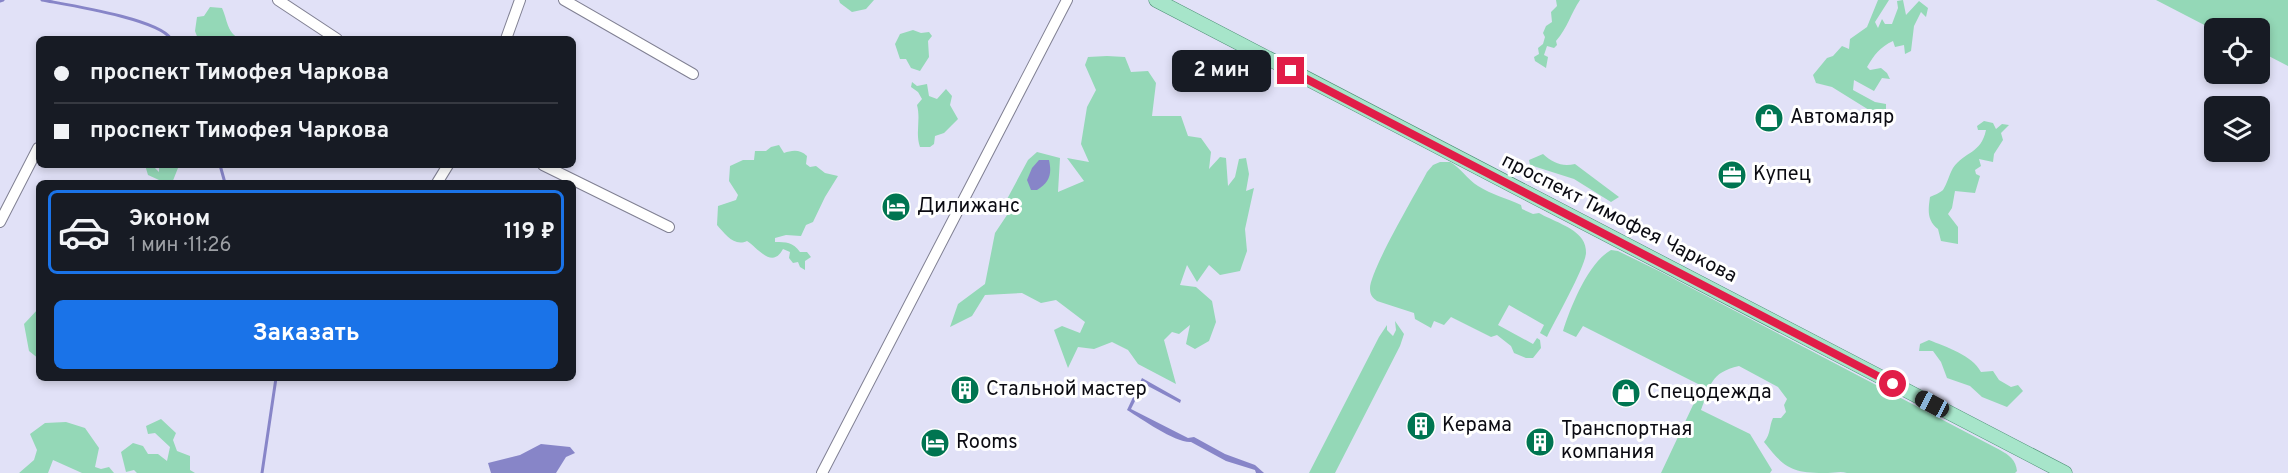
<!DOCTYPE html>
<html lang="ru">
<head>
<meta charset="utf-8">
<style>
	body { margin:0; font-family:Overpass,sans-serif; background:#20242c; color:#f1f3f6; height:100vh; display:flex; flex-direction:column; font-size:22px; white-space:nowrap }
	* { box-sizing:border-box; margin:0 }
	p { font-size:20px; color:#9ea1a6 }
	.icon { flex:none; width:33px; height:33px; fill:none; stroke:currentColor; stroke-width:2; stroke-linecap:round; stroke-linejoin:round }
	.map { position:relative; flex:1; overflow:hidden }
	.panel { position:absolute; left:36px; top:180px; width:540px; height:201px; display:flex; flex-direction:column; background:#171b24; border-radius:9px; box-shadow:0 3px 9px #0003 }
	.panel>* { flex:none }
	.banner { position:absolute; left:36px; top:36px; width:540px; height:132px; border-radius:9px; box-shadow:0 3px 9px #0003; display:grid; align-content:center; height:132px; padding:0 18px; background:#171b24 }
	.controls { position:absolute; left:2204px; top:18px; display:grid; gap:12px }
	.controls a { display:grid; place-items:center; width:66px; height:66px; border-radius:9px; background:#171b24; box-shadow:0 3px 9px #0003; font-size:30px }
	.end { position:absolute; width:27px; height:27px; margin:-14px; border:8px solid #e11d48; background:#fff; box-shadow:0 0 0 3px #fff }
	.from { border-radius:50% }
	.bubble { position:absolute; height:42px; border-radius:9px; background:#171b24; box-shadow:0 3px 9px #0003; font-size:20px; font-weight:700; line-height:42px; text-align:center }
	.car { position:absolute; width:18px; height:36px; margin:-18px -9px; border-radius:8px; box-shadow:0 0 4px 2px #0007; background:linear-gradient(#222 24%,#8ab4d8 0 40%,#222 0 76%,#8ab4d8 0 86%,#222 0) }
	.banner b { display:flex; align-items:center; gap:21px; height:57px; font-size:22px }
	.banner b+b { border-top:2px solid #363941 }
	.banner i { width:15px; height:15px; background:#f1f3f6 }
	ul { padding:10px 0 0; list-style:none }
	li { display:flex; align-items:center; gap:18px; height:84px; margin:0 12px 9px; padding:0 6px; border:3px solid transparent; border-radius:9px }
	li div { flex:1 }
	li b { display:block; font-size:22px }
	li em { font-style:normal; font-weight:700 }
	li.current { border-color:#1a73e8 }
	li>.icon { width:54px; height:54px; stroke-width:1.5 }
	.button { display:flex; gap:12px; margin-top:auto; padding:12px 18px }
	.button a { flex:1; height:69px; border-radius:9px; background:#1a73e8; color:#fff; font-size:24px; font-weight:700; line-height:69px; text-align:center }
	.map>svg:first-child { display:block }
	.green { fill:#94d8b7 }
	.water { fill:#8785c8 }
	.lines { fill:none; stroke-linecap:round; stroke-linejoin:round }
	.stream { stroke:#8785c8; stroke-width:3 }
	.minor-casing { stroke:#808093; stroke-width:12 }
	.major-casing { stroke:#4a8e73; stroke-width:15 }
	.minor { stroke:#fff; stroke-width:10 }
	.major { stroke:#a7e5ca; stroke-width:14 }
	.route { stroke:#e11d48; stroke-width:8 }
	.labels { text-anchor:middle; dominant-baseline:central; stroke-width:6; stroke-linejoin:round; paint-order:stroke }
	.poi-label { font-size:20px; fill:#0b0b12; stroke:#fff; text-anchor:start }
	.street-label { font-size:20px; fill:#0b0b12; stroke:#fff }
</style>
</head>
<body>
<div class="map">
<svg width="2288" height="473" viewBox="0 0 2288 473">
	<rect width="100%" height="100%" fill="#e1e1f7"/>
	<path class="green" d="M839 0H874L866 9 852 12 840 3Z
		M1556 0H1580C1571 13 1567 29 1556 41L1557 45 1554 48 1547 46 1544 55 1548 57 1546 68 1535 61 1534 57 1539 54 1538 48 1543 44 1545 37 1543 33 1546 26 1552 22 1551 12 1557 6Z
		M1878 0H1889L1875 22 1878 28 1882 19 1885 24H1892L1898 8 1897 1 1903 0 1906 15 1919 1 1928 8 1926 17 1921 12 1914 26 1911 51 1905 54 1904 45 1895 47 1893 41C1880 47 1874 55 1867 67L1870 70 1881 68 1887 73 1890 79 1882 78 1874 91 1854 80 1853 90 1875 102 1886 104V110H1869L1832 87 1816 83 1813 75 1827 58 1833 56 1842 46 1849 49 1850 39 1867 27Z
		M2156 0H2288V66L2259 51V28H2214V30Z
		M210 7 222 8C228 21 226 30 239 39H198L195 31 197 17 204 16Z
		M913 30 921 33 929 32 932 36 928 41 929 57 920 71 911 68 906 59H900L895 44 900 34Z
		M1107 56 1125 57 1131 72 1148 71 1156 83 1152 116H1181L1188 136 1201 138 1211 152 1209 169 1220 157 1226 158 1228 186 1235 177 1239 159 1246 158 1249 174 1246 191 1254 188 1245 229 1247 251 1240 271 1220 275 1209 265 1197 282 1187 265 1180 285 1196 287 1212 301 1216 322 1209 341 1195 349 1186 344 1190 325 1179 334 1172 332 1164 340 1176 384 1138 364 1128 350 1112 342 1094 349 1078 347 1068 368 1054 330 1062 326 1080 333 1085 322 1056 300 1041 303 1022 293 985 295 972 316 950 327 958 304 985 284 995 233 1009 212 1006 201 1028 160 1037 152 1060 158 1058 192 1084 181 1067 158 1089 162 1081 144 1087 107 1096 90 1085 65 1088 57Z
		M912 82 917 86 927 84 929 96 937 99 946 89 952 96 950 105 958 119 944 133 935 136 934 144 930 147H920C915 133 921 120 917 105L922 99 918 92 911 87Z
		M1984 121 1993 123 1996 129 2002 124 2009 125 2001 133 2003 140 1994 154 1993 162 1979 159 1981 166 1975 170 1976 174 1980 176 1975 193 1955 191 1952 208 1948 214 1958 227V244L1941 241 1938 229C1927 220 1928 211 1930 197 1934 195 1940 193 1943 190 1947 184 1949 175 1953 168 1965 151 1981 154 1986 130H1978L1977 126Z
		M779 145 784 153C792 150 800 149 807 156L806 164 810 167 816 166 825 173 838 176 825 197 813 222 806 225 801 236 786 235 775 238V242C786 242 793 242 800 252H807L811 257 805 261V270L800 267 798 262 793 263 789 258 790 252 783 249C772 270 757 247 747 241 734 247 725 234 717 225L718 206 736 200 738 195 729 181 730 166 743 160H754L755 151H766L771 147Z
		M1543 154C1553 163 1562 167 1575 164L1619 197 1611 202 1574 179 1530 165 1529 160Z
		M1440 162H1450C1460 167 1467 179 1478 186 1492 195 1506 198 1521 205L1522 209 1533 214 1539 213C1551 220 1574 227 1582 239 1585 243 1586 248 1586 253 1585 268 1555 320 1547 337L1540 333 1544 325 1509 305 1498 325 1533 344 1537 338 1540 340 1541 348 1533 358H1526L1514 353 1511 346 1497 335 1491 337 1451 317 1444 325 1434 321 1431 328 1415 319 1414 313 1377 301C1373 298 1370 295 1370 289 1369 272 1416 193 1427 172L1433 165Z
		M145 165H152L159 172V165H173L178 168 172 183H159V180L148 175Z
		M1611 250 1618 251 1659 271 2000 450C2009 455 2016 460 2017 471L2015 473H1847C1840 471 1835 473 1828 473 1792 473 1785 469 1764 442 1771 434 1769 426 1773 418H1781L1786 412 1784 405 1787 399 1778 387 1739 366C1710 373 1711 384 1701 410L1750 434 1772 470 1770 473H1661L1702 386 1583 326 1576 337 1563 331C1571 306 1588 263 1611 250Z
		M39 308V359L29 351 24 324Z
		M1395 321 1404 334 1400 346 1335 473H1309L1379 337 1387 325V330L1393 336 1396 330Z
		M1929 340C1946 347 1972 355 1981 372L1993 371 1999 380 2011 387 2018 385 2023 391 2007 407 1982 397 1970 386 1947 378 1941 362 1933 351H1919L1920 344Z
		M161 419 176 433 173 440 177 451 190 456V470L195 473H137L134 470 126 472 121 452 133 443 143 446 148 454H158L167 461 170 447 155 433 148 434 146 426Z
		M66 422 85 428 99 448 95 467 101 469 109 467 114 473H82L53 460 48 473H19L34 460 37 450 30 434 45 423Z"/>
	<path class="water" d="M1039 160H1049C1052 174 1050 182 1037 190H1031L1027 180 1032 168Z
		M1142 378 1181 400 1180 403 1146 385 1142 387 1131 409 1188 438 1194 437 1225 454 1255 465 1264 473H1256L1255 470 1226 461 1191 442C1175 443 1142 419 1127 410Z
		M541 444 570 447 575 453 566 457 556 473H491L488 463 520 455Z"/>
	<g class="lines">
		<path class="stream" d="M42 0C68 5 159 19 171 39
			M0 1 3 0
			M220 165 225 183
			M262 473 276 378"/>
		<g class="minor-casing">
			<path id="minor" d="M278 0 337 39
				M564 0 693 74
				M506 39 520 0
				M543 165 669 227
				M437 183 448 165
				M0 222 38 148
				M822 473 1067 0"/>
		</g>
		<g class="major-casing">
			<path id="major" d="M1156 0 2065 473"/>
		</g>
		<use href="#minor" class="minor"/>
		<use href="#major" class="major"/>
	</g>
	<g class="lines">
		<path class="route" d="M1291 71 1893 384"/>
	</g>
	<defs>
		<g id="shop-disc" transform="scale(1.5)"><circle r="9.5" fill="#007551" stroke="#fff"/><path d="M-5-2.5h2.3a2.7 3.5 0 0 1 5.4 0H5L5.5 6h-11ZM-1.5-2.5h3a1.5 2.3 0 0 0-3 0Z" fill="#fff"/></g>
		<g id="office-disc" transform="scale(1.5)"><circle r="9.5" fill="#007551" stroke="#fff"/><path d="M-6-3h4V-5.5h4V-3h4V5H-6ZM-1-4.5V-3h2v-1.5ZM-6 0V1H6V0Z" fill="#fff"/></g>
		<g id="hotel-disc" transform="scale(1.5)"><circle r="9.5" fill="#007551" stroke="#fff"/><path d="M-6-4.5h1.5V1H6V5H4.5V3h-9V5H-6ZM-4 0a1.8 1.8 0 1 1 3.6 0ZM.5 0V-2.5h3Q6-2.5 6 0Z" fill="#fff"/></g>
		<g id="building-disc" transform="scale(1.5)"><circle r="9.5" fill="#007551" stroke="#fff"/><path d="M-4-6H4V6H1V3H-1V6H-4ZM-2.5-4.3h1.7v1.8h-1.7ZM.8-4.3h1.7v1.8H.8ZM-2.5-1h1.7V.8h-1.7ZM.8-1h1.7V.8H.8Z" fill="#fff"/></g>
	</defs>
	<g fill-rule="evenodd">
		<use href="#shop-disc" x="1769" y="118"/>
		<use href="#office-disc" x="1732" y="175"/>
		<use href="#hotel-disc" x="896" y="207"/>
		<use href="#building-disc" x="965" y="390"/>
		<use href="#shop-disc" x="1626" y="393"/>
		<use href="#building-disc" x="1421" y="426"/>
		<use href="#building-disc" x="1540" y="442"/>
		<use href="#hotel-disc" x="935" y="443"/>
	</g>
	<g class="labels">
		<g class="poi-label">
			<text x="1790" y="118">Автомаляр</text>
			<text x="1753" y="175">Купец</text>
			<text x="917" y="207">Дилижанс</text>
			<text x="986" y="390">Стальной мастер</text>
			<text x="1647" y="393">Спецодежда</text>
			<text x="1442" y="426">Керама</text>
			<text x="1561" y="430">Транспортная<tspan x="1561" dy="23">компания</tspan></text>
			<text x="956" y="443">Rooms</text>
		</g>
		<g class="street-label">
			<text transform="translate(1619 219) rotate(27)">проспект Тимофея Чаркова</text>
		</g>
	</g>
</svg>
<div class="controls">
<a><svg class="icon" aria-label="locate" viewBox="0 0 24 24"><circle cx="12" cy="12" r="6"/><path d="M12 2v4M12 18v4M2 12h4M18 12h4"/></svg></a>
<a><svg class="icon" aria-label="layers" viewBox="0 0 24 24"><path d="M12 4l9 5-9 5-9-5zM3 14l9 5 9-5"/></svg></a>
</div>
<i class="end from" style="left:1893px;top:384px"></i>
<i class="end" style="left:1291px;top:71px"></i>
<div class="bubble" style="left:1172px;top:50px;width:99px">2 мин</div>
<i class="car" style="left:1932px;top:404px;rotate:298deg"></i>
<div class="banner">
<b><i class="from"></i>проспект Тимофея Чаркова</b>
<b><i></i>проспект Тимофея Чаркова</b>
</div>
<section class="panel">
<ul>
<li class="current"><svg class="icon" aria-label="car" viewBox="0 0 24 24"><path d="M5 17H2v-5l4-1 3-4h7l3 4 3 1v5h-3M9 17h6M6 11h13"/><circle cx="7" cy="17" r="2"/><circle cx="17" cy="17" r="2"/></svg><div><b>Эконом</b><p>1 мин · 11:26</p></div><em>119 ₽</em></li>
</ul>
<div class="button"><a>Заказать</a></div>
</section>
</div>
</body>
</html>
